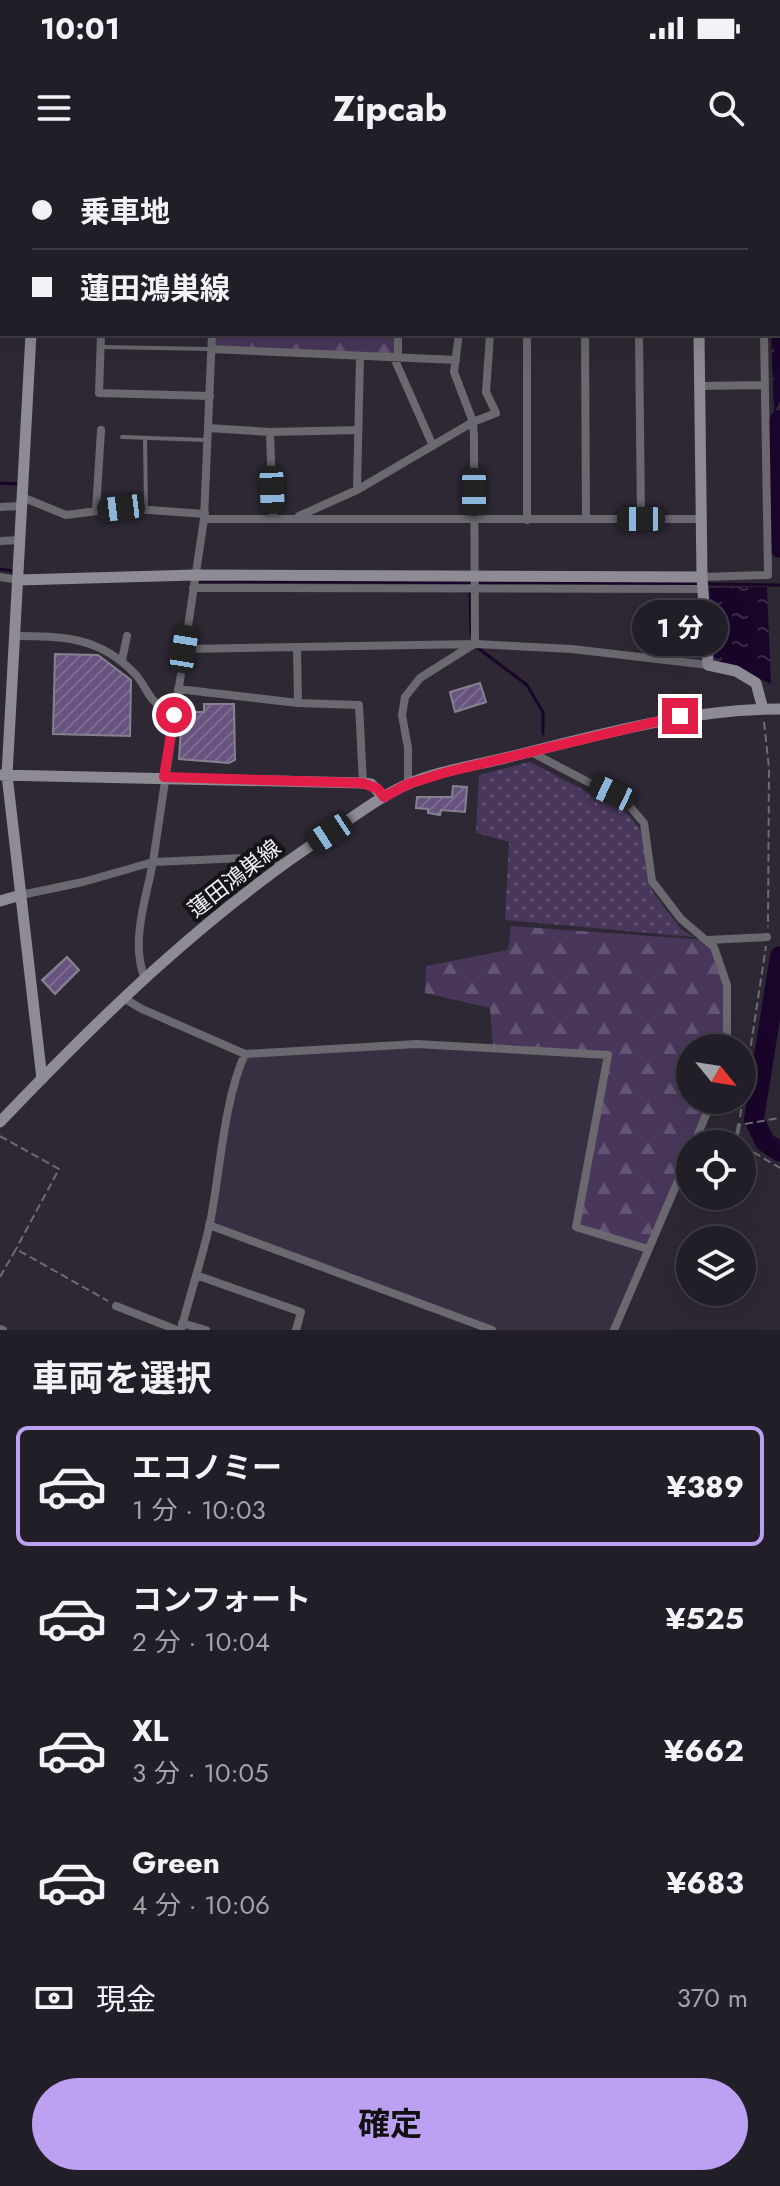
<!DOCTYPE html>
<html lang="ja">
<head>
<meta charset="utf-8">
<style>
	body { margin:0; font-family:Jost,"Noto Sans JP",sans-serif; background:#2a272f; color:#f1f3f6; height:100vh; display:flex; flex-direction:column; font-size:30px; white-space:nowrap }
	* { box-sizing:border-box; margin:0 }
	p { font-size:26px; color:#a2a2a7 }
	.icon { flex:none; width:44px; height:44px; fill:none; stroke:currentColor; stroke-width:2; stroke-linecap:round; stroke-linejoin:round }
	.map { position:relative; height:1170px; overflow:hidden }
	.drawer { display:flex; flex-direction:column; background:#221e27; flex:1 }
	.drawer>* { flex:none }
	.hud { position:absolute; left:0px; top:0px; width:780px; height:176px; box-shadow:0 8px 32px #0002,0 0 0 2px #3f3c44; display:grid; align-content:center; height:176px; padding:0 32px; background:#221e27 }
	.needle { width:52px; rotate:120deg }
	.buttons { position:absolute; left:676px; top:874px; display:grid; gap:16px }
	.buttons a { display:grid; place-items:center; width:80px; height:80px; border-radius:50%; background:#221e27; box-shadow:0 8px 32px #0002,0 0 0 2px #3f3c44; font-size:40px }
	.end { position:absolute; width:36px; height:36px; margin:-18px; border:10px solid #e11d48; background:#fff; box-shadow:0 0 0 4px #fff }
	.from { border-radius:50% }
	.bubble { position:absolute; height:56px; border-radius:28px; background:#221e27; box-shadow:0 8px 32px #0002,0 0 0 2px #3f3c44; font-size:26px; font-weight:700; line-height:56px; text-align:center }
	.car { position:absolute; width:24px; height:48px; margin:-24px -12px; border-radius:10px; box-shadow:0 0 6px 2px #0007; background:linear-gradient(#222 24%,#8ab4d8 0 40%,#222 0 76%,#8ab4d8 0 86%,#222 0) }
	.hud b { display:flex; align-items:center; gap:28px; height:76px; font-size:30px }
	.hud b+b { border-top:2px solid #3f3c44 }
	.hud i { width:20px; height:20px; background:#f1f3f6 }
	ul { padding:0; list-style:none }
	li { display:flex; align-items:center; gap:24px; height:120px; margin:0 16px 12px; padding:0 16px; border:4px solid transparent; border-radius:12px }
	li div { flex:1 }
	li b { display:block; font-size:30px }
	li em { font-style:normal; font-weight:700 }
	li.current { border-color:#bca0f2 }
	li>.icon { width:72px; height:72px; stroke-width:1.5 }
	h2 { padding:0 32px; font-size:36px; line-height:96px }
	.pay { display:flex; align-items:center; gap:20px; height:88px; padding:0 32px; font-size:30px }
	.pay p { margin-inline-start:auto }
	.cta { display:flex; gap:16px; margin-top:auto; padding:16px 32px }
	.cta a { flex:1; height:92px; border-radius:48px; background:#bca0f2; color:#111; font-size:32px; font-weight:700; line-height:92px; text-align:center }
	.status { display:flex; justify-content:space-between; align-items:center; height:56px; padding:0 40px; background:#221e27; direction:ltr }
	.status svg { height:22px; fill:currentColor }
	header { display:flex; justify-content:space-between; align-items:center; height:104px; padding:0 32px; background:#221e27; font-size:36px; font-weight:700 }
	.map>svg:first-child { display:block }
	.built { fill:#383042 }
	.green { fill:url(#green-dots) }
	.forest { fill:url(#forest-firs) }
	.water { fill:url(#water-ripples) }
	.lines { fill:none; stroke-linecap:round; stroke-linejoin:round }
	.stream { stroke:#180529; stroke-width:3 }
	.river { stroke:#180529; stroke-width:20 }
	.building { fill:url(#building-hatch); stroke:#87818f; stroke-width:2 }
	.path { stroke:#6f6a75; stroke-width:2; stroke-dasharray:8 4; stroke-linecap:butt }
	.lane { stroke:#6b696f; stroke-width:4 }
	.street { stroke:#6b696f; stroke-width:8 }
	.secondary { stroke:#8f8b95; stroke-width:11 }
	.route { stroke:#e11d48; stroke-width:10 }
	.labels { text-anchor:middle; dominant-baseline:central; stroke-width:8; stroke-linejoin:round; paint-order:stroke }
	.street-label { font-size:22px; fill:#f3eff7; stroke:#151218 }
</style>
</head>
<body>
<div class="status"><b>10:01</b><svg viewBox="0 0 49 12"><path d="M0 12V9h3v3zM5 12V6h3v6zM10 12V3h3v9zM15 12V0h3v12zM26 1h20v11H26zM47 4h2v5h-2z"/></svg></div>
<header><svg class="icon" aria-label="menu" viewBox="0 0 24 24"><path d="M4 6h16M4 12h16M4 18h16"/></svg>Zipcab<svg class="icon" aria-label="search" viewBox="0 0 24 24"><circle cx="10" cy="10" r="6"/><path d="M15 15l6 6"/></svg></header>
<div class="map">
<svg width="780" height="1170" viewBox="0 0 780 1170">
	<defs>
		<pattern id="green-dots" width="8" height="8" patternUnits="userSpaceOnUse" patternTransform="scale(2)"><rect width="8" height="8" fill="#48375b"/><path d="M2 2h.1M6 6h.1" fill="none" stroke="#635473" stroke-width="1.8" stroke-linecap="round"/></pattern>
		<pattern id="forest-firs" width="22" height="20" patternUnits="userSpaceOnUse" patternTransform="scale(2)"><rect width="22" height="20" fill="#48375b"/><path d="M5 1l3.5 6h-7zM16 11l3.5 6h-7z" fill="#635473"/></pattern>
		<pattern id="water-ripples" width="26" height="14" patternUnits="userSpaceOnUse" patternTransform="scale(2)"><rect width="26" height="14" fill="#180529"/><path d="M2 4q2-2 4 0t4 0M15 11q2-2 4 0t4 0" fill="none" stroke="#3a2a49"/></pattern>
		<pattern id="building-hatch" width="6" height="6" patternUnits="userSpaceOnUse" patternTransform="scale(2)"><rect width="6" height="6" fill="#67537e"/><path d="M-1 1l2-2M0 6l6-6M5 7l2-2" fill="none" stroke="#7d6c91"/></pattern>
	</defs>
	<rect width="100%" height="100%" fill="#2e2834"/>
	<path class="built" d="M417 884 608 895 648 1089 614 1170H491L209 1065 238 908 245 894Z"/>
	<path class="green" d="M530 602 626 652 643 673 652 731 681 769 694 777 505 760 509 682 476 673 479 615Z"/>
	<path class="forest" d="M213 174H398V199L211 189Z
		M511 766 708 780 727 825 729 888H690V940H712L693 984H690V991L648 1089 576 1067 608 896 493 886 490 848 425 833 426 806 508 790Z"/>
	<path class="water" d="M780 99V241L774 253 771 174H778Z
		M767 427 771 524 714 499 709 428Z"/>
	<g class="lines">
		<path class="stream" d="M0 323 20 324
			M0 409 12 411 14 415
			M195 421 699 424
			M707 424 780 425
			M470 430 471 474
			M474 485 527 525 543 552V574"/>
		<path class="river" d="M780 260 775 272 780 388
			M780 796 754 959 765 982 780 992"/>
	</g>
	<path class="building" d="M55 494 98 495 131 520 130 576 53 574Z
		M480 523 486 542 455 552 450 532Z
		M204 544H234L235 600 229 603 179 599 182 552H204Z
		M453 626 467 627 465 652 441 650 440 655 428 653V649L416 648 417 637H452Z
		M67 797 79 810 55 834 42 820Z"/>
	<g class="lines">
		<path class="path" d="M764 562 769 608 768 767
			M740 957 766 786
			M745 964 779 958
			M0 976 59 1009 16 1089
			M743 986 780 1008
			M0 1117 16 1089 108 1141"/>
		<path class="lane" d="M363 0V2
			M101 187 211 189
			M122 277 205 280
			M145 278 146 348
			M700 974 725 984 736 980 739 965"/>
		<path class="street" d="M434 0V2
			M526 0V2
			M584 0V2
			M636 0V2
			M762 0V2
			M110 2V0
			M230 2 231 0
			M321 2V0
			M403 2V0
			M478 2V0
			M778 34H780
			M778 91H780
			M0 173H2
			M101 174 99 233 210 236
			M459 174 454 212 473 262 474 277 475 484
			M527 174V360
			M585 174 586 359
			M639 174 641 359
			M211 189 456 200
			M394 198 433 286
			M398 199V174
			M700 226 765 225
			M208 268 270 272 358 270
			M270 272 273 359
			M357 330 360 196
			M22 337 66 355 121 348 205 354
			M0 347 22 346
			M96 351 101 270
			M299 356 357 330 473 262 496 253 486 232 490 174
			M204 359H701
			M0 381 20 380
			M0 417 18 420
			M702 417 768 415 764 174
			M193 428 703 429
			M15 476C64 476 100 477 135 514 143 522 146 532 153 540 159 546 167 551 174 555
			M297 488 298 543
			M184 489 475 484 572 489 708 505
			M122 500 127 476
			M178 529 298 543 359 545 363 623
			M531 592 626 642 644 663 652 721 681 759 714 787 727 825V888
			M408 624V588L402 555 405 537 420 518 474 484
			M21 735 83 722 153 702 270 697 283 705
			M708 780 767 777
			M145 819C130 783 146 739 153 702L204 359 212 174
			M125 839 142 849 245 894 417 884 608 895 576 1067 648 1089
			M694 984 712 940
			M209 1065 492 1170
			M196 1115 301 1152 296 1170
			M116 1146 177 1170
			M182 1163 206 1170
			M0 1169 3 1170
			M181 1170C190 1134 202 1099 210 1063 220 1013 224 939 245 894
			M614 1170 690 993"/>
		<path class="secondary" d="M29 0V2
			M697 0V2
			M31 174 7 615 42 919
			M699 174 702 417 708 505 736 511 756 523 763 549
			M18 420 195 415 702 417
			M1 615 363 623 371 624 384 637
			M0 741 21 735
			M0 962C101 856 208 752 331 672 356 655 381 636 408 624 441 610 479 605 513 596 602 574 688 549 780 549"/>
	</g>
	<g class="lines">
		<path class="route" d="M174 555 164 617 363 623 378 629 384 637 408 624 447 612 680 556"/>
	</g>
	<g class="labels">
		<g class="street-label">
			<text transform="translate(234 718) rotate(-38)">蓮田鴻巣線</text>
		</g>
	</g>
</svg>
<div class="buttons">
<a><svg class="needle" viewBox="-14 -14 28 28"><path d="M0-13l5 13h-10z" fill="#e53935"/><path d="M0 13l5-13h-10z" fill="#a2a2a7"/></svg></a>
<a><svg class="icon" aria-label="locate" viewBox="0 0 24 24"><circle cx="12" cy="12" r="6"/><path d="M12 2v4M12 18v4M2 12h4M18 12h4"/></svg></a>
<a><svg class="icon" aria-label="layers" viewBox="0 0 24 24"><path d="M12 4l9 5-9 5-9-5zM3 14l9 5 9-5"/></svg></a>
</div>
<i class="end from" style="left:174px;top:555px"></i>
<i class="end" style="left:680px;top:556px"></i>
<div class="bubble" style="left:632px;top:440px;width:96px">1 分</div>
<i class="car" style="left:272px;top:330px;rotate:178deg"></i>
<i class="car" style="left:474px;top:332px;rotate:180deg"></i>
<i class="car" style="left:121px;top:348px;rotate:263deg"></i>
<i class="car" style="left:641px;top:359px;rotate:270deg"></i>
<i class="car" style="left:184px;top:489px;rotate:9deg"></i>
<i class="car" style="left:612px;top:633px;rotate:295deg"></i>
<i class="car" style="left:330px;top:673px;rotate:237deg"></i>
<div class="hud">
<b><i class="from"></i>乗車地</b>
<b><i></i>蓮田鴻巣線</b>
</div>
</div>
<section class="drawer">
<h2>車両を選択</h2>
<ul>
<li class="current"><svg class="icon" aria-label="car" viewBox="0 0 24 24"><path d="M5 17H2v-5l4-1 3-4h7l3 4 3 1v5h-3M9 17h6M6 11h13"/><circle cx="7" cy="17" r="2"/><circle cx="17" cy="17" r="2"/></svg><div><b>エコノミー</b><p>1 分 · 10:03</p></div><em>¥389</em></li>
<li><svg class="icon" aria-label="car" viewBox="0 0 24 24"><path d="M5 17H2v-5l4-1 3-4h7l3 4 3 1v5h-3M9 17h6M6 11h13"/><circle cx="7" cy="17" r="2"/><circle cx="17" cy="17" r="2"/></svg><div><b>コンフォート</b><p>2 分 · 10:04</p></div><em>¥525</em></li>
<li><svg class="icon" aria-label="car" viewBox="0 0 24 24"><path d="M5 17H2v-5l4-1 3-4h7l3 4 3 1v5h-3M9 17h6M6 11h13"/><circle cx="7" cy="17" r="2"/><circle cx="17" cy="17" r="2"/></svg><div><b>XL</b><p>3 分 · 10:05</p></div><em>¥662</em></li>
<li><svg class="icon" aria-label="car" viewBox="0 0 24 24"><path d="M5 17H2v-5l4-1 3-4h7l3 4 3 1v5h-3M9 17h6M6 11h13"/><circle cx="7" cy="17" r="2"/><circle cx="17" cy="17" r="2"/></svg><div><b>Green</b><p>4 分 · 10:06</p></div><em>¥683</em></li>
</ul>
<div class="pay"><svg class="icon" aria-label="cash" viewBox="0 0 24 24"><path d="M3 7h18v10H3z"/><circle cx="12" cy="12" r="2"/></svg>現金<p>370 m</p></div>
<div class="cta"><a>確定</a></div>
</section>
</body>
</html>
